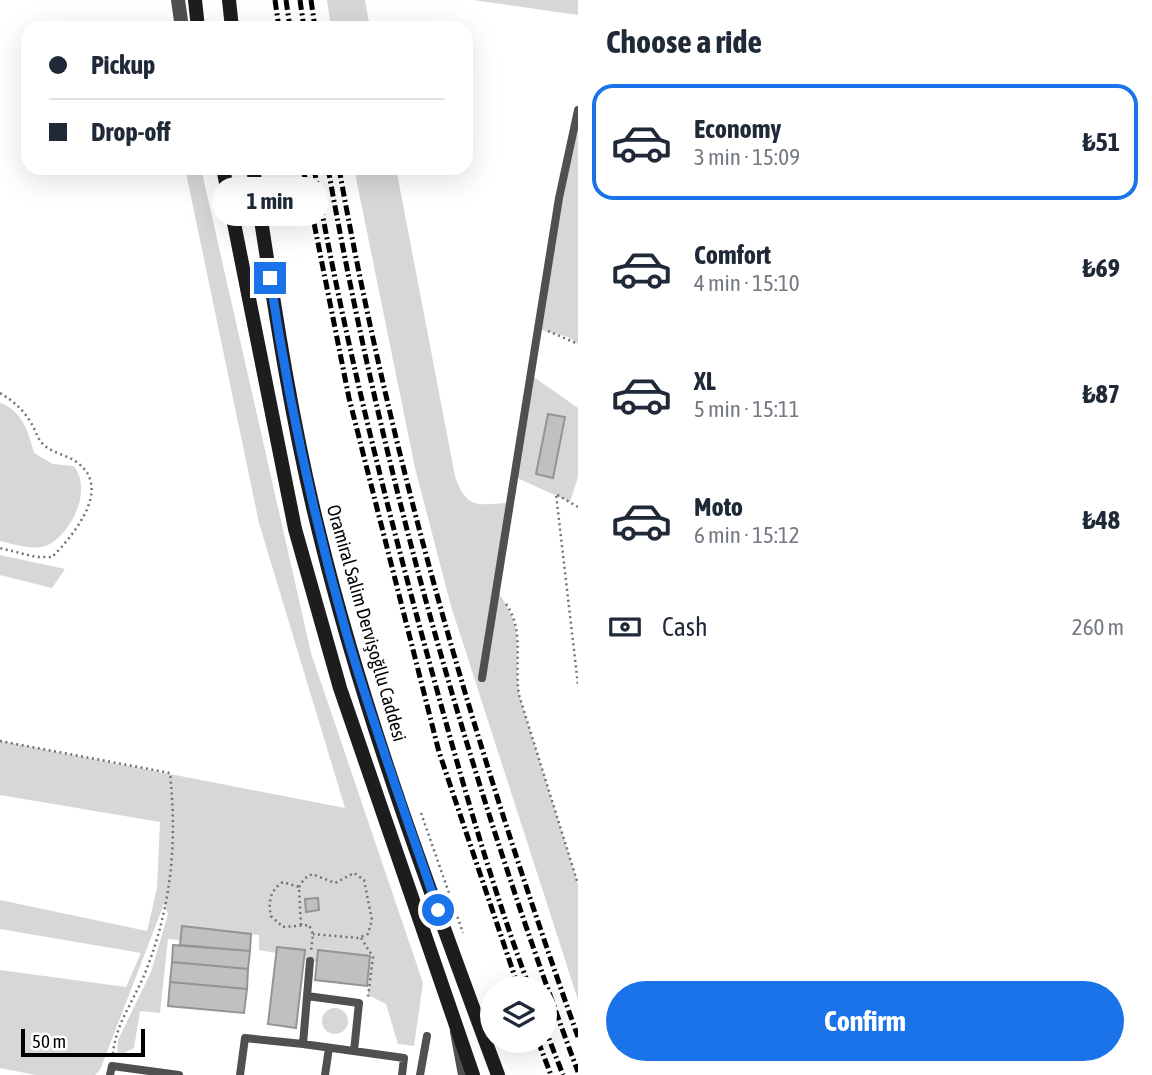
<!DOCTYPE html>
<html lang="en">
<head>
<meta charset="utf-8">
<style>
	body { margin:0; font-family:"Asap Condensed",sans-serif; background:#f6f6f7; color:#1f2937; height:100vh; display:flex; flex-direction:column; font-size:26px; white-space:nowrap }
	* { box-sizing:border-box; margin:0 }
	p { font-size:23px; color:#747a83 }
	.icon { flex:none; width:38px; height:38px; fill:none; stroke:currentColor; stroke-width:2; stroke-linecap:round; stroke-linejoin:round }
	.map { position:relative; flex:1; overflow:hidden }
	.side { display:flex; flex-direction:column; background:#fff; width:574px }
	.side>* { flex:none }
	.top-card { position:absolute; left:21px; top:21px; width:452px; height:154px; border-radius:21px; box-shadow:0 7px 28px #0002; display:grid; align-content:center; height:154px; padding:0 28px; background:#fff }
	.buttons { position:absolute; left:480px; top:976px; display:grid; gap:14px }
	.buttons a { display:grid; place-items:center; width:77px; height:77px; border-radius:50%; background:#fff; box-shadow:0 7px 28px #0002; font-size:35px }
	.scale { position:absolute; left:21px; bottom:18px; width:124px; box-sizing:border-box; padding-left:7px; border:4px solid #000; border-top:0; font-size:19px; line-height:24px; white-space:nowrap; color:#000; -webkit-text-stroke:5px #fff; paint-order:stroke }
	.end { position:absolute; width:32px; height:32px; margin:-16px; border:9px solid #1a73e8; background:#fff; box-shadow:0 0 0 4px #fff }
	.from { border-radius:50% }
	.bubble { position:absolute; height:49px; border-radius:24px; background:#fff; box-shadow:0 7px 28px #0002; font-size:23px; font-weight:700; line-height:49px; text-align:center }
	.top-card b { display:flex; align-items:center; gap:24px; height:66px; font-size:26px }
	.top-card b+b { border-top:2px solid #e0e1e3 }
	.top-card i { width:18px; height:18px; background:#1f2937 }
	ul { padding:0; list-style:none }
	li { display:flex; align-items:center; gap:21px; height:116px; margin:0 14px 10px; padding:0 14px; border:4px solid transparent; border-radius:21px }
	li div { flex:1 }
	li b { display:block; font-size:26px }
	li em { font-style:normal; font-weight:700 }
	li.selected { border-color:#1a73e8 }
	li>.icon { width:63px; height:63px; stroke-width:1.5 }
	h2 { padding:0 28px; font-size:32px; line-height:84px }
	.pay { display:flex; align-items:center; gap:18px; height:77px; padding:0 28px; font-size:26px }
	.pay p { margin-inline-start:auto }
	.cta { display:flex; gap:14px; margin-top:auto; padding:14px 28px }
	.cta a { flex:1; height:80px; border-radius:42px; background:#1a73e8; color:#fff; font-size:28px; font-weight:700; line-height:80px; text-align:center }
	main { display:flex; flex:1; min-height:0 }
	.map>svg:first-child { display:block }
	.green { fill:#d7d7d7 }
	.building { fill:#c0c0c0; stroke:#949494; stroke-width:2 }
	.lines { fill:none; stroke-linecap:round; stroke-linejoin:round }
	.path { stroke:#727272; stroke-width:2.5; stroke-dasharray:2 3.5; stroke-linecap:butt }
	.service { stroke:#505050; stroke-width:8 }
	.minor { stroke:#505050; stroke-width:14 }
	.secondary { stroke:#1d1d1d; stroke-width:14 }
	.rail { stroke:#000; stroke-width:5; stroke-dasharray:10 3.5 2 3.5; stroke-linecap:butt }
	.route { stroke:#1a73e8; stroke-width:9 }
	.labels { text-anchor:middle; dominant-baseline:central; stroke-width:5; stroke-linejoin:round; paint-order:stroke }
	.street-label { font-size:19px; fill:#000; stroke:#fff }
</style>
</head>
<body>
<main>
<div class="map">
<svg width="578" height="1075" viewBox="0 0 578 1075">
	<rect width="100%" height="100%" fill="#fff"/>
	<path class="green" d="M327 0H365L370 28H331Z
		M473 0H578V15Z
		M578 110V344L568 337 538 329Z
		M185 168H201L311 653 423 983 414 1046 398 1044 386 1004 368 995 370 956 319 950 317 962 304 960V950L277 947 276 953 259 950V935L183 926 181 940 168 939 160 1013 140 1011 134 1048 117 1057 118 1040 151 972 168 914 164 904 100 1070 95 1075H36L0 1068V970L126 987 141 953 0 929V900L147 931 157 888 160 822 0 795V741L345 808 259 523Z
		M354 168H396L455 476C467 511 478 504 510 503L496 589C528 634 512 647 519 695L578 884V1000L451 606 415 468Z
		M531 375 578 408V477L570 502 515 477Z
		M0 403C22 410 29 433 34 453L53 464 74 466C92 490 73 530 50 544 37 552 13 544 0 541Z
		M0 555 65 569 52 588 0 575Z
		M322 1021a13 13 0 1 1 26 0a13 13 0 1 1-26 0Z"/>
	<path class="building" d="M548 414 565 417 553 478 536 474Z
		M318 898 319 910 306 912 305 899Z
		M182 926 251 934 250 951 180 945Z
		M173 945 250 951 248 969 172 962Z
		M277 947 305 950 296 1028 268 1024Z
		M318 950 370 956 367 986 315 980Z
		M172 962 248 969 247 989 170 982Z
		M170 982 247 989 244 1013 168 1006Z"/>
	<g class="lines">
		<path class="path" d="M548 331 578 344
			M0 393C13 401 23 409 31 423 35 429 37 437 41 442 51 454 68 454 79 464 112 490 72 537 52 557H36L0 548
			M578 507 556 494 578 685
			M506 604C525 630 514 665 519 695L578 884
			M0 741 170 773C177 841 172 903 147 968 137 996 116 1022 113 1053
			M421 813 463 933
			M299 887 304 879 312 874 335 883 354 873 364 880 372 920 368 934 358 938 313 934
			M301 925 299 887 283 882C270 890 268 902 271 916L283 927 309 925 313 934 311 951
			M361 938 373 957 368 997"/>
		<path class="service" d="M482 678 559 198 578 110
			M310 961 303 1044 404 1058 402 1075
			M307 996 359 1003 354 1051
			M454 1032 462 1075
			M110 1075 112 1066 179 1075
			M240 1075 245 1038 303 1044
			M325 1075 329 1048
			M420 1075 427 1036"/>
		<path class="minor" d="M178 0 182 28"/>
		<path class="secondary" d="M195 0 198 28
			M229 0 232 28
			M223 168 295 529 340 688 473 1075
			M253 168C272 290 289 412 319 532 364 717 432 897 498 1075"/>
		<path class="rail" d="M275 0 279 28
			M286 0 290 28
			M300 0 304 28
			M311 0 315 28
			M303 168 349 398 439 752 519 989
			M314 168C341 323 379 476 420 628 453 749 486 871 530 989
			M328 168C383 476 469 779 578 1072
			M339 168C392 465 477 753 578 1037
			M544 1026 563 1075
			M538 1041 551 1075"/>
	</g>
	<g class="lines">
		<path class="route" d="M270 278C288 398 313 516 346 632 373 726 407 818 438 910"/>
	</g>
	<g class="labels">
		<g class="street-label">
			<text transform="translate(367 623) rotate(74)">Oramiral Salim Dervişoğllu Caddesi</text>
		</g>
	</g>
</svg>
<div class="buttons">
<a><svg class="icon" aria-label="layers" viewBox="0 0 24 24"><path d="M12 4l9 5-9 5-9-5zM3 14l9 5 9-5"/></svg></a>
</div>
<div class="scale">50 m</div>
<i class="end from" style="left:438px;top:910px"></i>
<i class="end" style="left:270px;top:278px"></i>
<div class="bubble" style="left:212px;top:177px;width:116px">1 min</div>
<div class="top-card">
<b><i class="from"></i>Pickup</b>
<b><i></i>Drop-off</b>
</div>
</div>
<section class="side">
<h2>Choose a ride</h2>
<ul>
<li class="selected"><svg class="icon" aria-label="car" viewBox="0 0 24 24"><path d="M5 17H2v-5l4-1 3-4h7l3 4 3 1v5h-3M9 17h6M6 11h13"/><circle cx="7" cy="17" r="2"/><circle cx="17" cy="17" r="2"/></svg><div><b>Economy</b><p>3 min · 15:09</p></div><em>₺51</em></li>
<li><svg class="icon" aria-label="car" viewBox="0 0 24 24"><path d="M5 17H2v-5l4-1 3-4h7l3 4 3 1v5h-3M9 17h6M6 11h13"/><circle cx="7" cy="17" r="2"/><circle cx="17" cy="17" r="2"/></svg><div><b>Comfort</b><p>4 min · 15:10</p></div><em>₺69</em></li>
<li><svg class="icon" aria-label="car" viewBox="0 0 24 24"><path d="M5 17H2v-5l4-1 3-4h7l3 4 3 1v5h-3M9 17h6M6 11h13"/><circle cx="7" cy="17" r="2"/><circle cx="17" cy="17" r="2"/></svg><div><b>XL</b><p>5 min · 15:11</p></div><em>₺87</em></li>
<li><svg class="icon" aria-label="car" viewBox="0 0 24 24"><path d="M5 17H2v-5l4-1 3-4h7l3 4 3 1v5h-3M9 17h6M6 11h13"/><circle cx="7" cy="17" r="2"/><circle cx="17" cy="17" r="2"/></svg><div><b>Moto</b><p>6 min · 15:12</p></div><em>₺48</em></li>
</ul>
<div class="pay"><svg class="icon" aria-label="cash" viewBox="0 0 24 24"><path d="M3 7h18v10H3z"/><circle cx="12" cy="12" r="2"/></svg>Cash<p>260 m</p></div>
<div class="cta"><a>Confirm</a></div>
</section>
</main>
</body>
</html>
